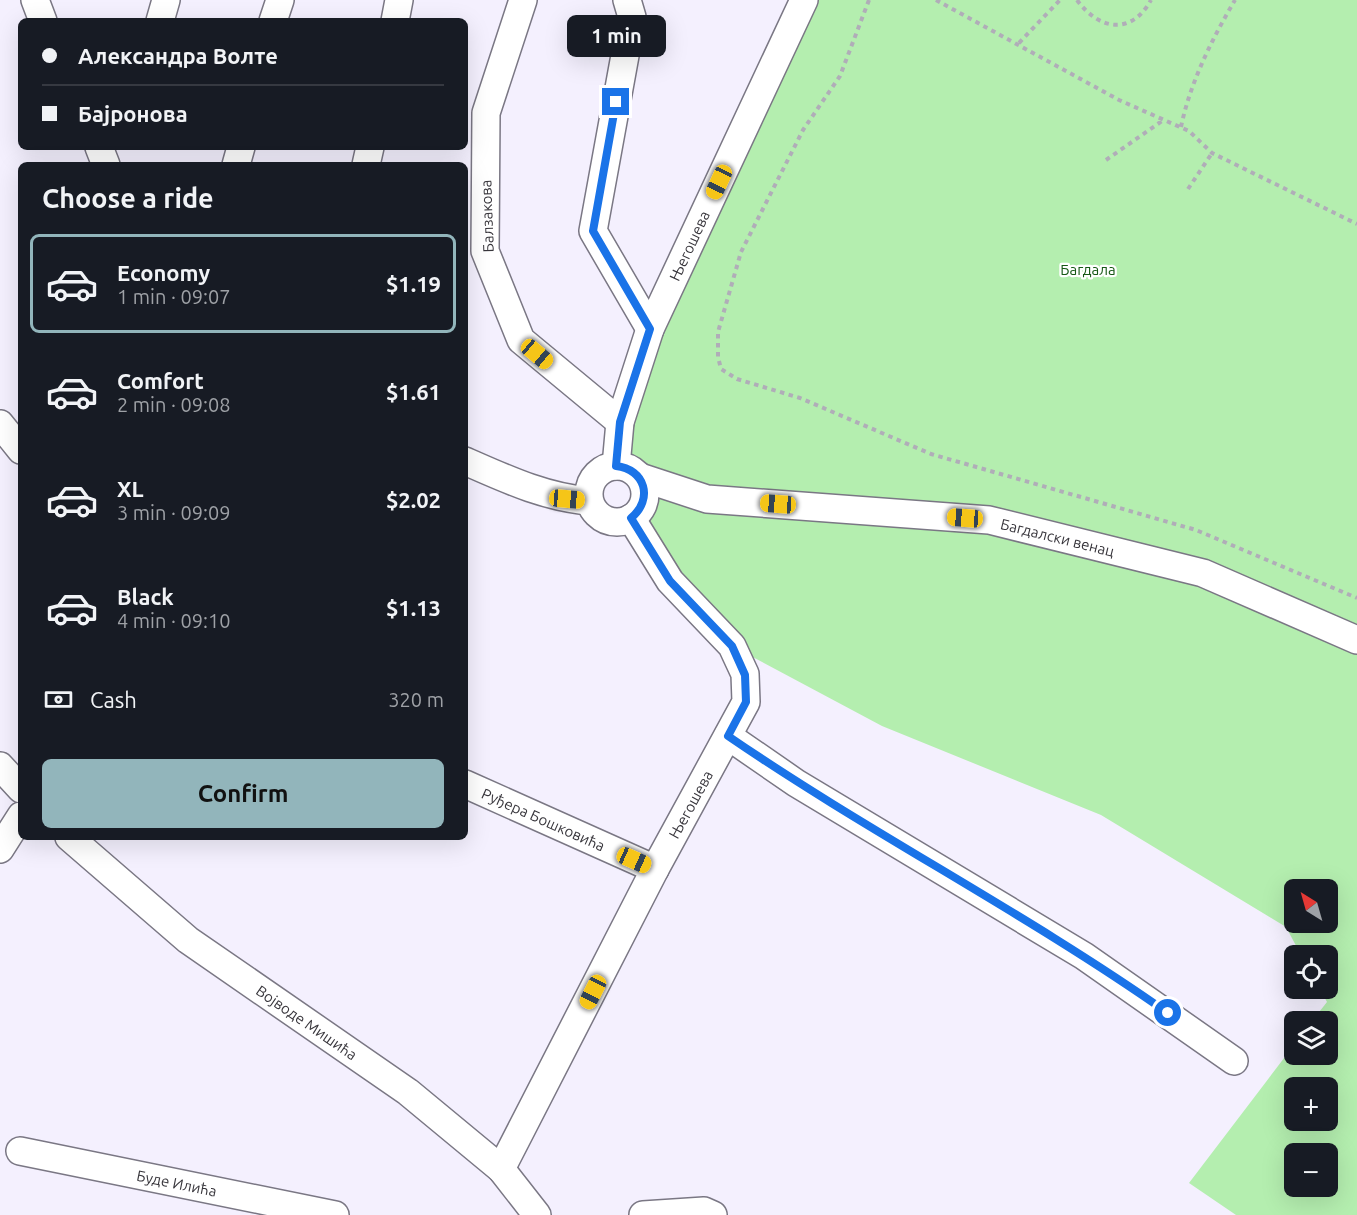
<!DOCTYPE html>
<html lang="en">
<head>
<meta charset="utf-8">
<style>
	body { margin:0; font-family:Ubuntu,sans-serif; background:#242831; color:#f1f3f6; height:100vh; display:flex; flex-direction:column; font-size:22px; white-space:nowrap }
	* { box-sizing:border-box; margin:0 }
	p { font-size:20px; color:#9ea1a6 }
	.icon { flex:none; width:33px; height:33px; fill:none; stroke:currentColor; stroke-width:2; stroke-linecap:round; stroke-linejoin:round }
	.map { position:relative; flex:1; overflow:hidden }
	.side { position:absolute; left:18px; top:162px; width:450px; height:678px; display:flex; flex-direction:column; background:#171b24; border-radius:9px; box-shadow:0 6px 24px #0002 }
	.side>* { flex:none }
	.guide { position:absolute; left:18px; top:18px; width:450px; height:132px; border-radius:9px; box-shadow:0 6px 24px #0002; display:grid; align-content:center; height:132px; padding:0 24px; background:#171b24 }
	.needle { width:39px; rotate:323deg }
	.controls { position:absolute; left:1284px; top:879px; display:grid; gap:12px }
	.controls a { display:grid; place-items:center; width:54px; height:54px; border-radius:9px; background:#171b24; box-shadow:0 6px 24px #0002; font-size:30px }
	.end { position:absolute; width:27px; height:27px; margin:-14px; border:8px solid #1a73e8; background:#fff; box-shadow:0 0 0 3px #fff }
	.from { border-radius:50% }
	.bubble { position:absolute; height:42px; border-radius:9px; background:#171b24; box-shadow:0 6px 24px #0002; font-size:20px; font-weight:700; line-height:42px; text-align:center }
	.car { position:absolute; width:18px; height:36px; margin:-18px -9px; border-radius:8px; box-shadow:0 0 4px 2px #0007; background:linear-gradient(#f5c518 24%,#345 0 40%,#f5c518 0 76%,#345 0 86%,#f5c518 0) }
	.guide b { display:flex; align-items:center; gap:21px; height:57px; font-size:22px }
	.guide b+b { border-top:2px solid #363941 }
	.guide i { width:15px; height:15px; background:#f1f3f6 }
	ul { padding:0; list-style:none }
	li { display:flex; align-items:center; gap:18px; height:99px; margin:0 12px 9px; padding:0 12px; border:3px solid transparent; border-radius:9px }
	li div { flex:1 }
	li b { display:block; font-size:22px }
	li em { font-style:normal; font-weight:700 }
	li.active { border-color:#92b5bb }
	li>.icon { width:54px; height:54px; stroke-width:1.5 }
	h2 { padding:0 24px; font-size:27px; line-height:72px }
	.pay { display:flex; align-items:center; gap:15px; height:66px; padding:0 24px; font-size:22px }
	.pay p { margin-inline-start:auto }
	.primary-button { display:flex; gap:12px; margin-top:auto; padding:12px 24px }
	.primary-button a { flex:1; height:69px; border-radius:9px; background:#92b5bb; color:#111; font-size:24px; font-weight:700; line-height:69px; text-align:center }
	.map>svg:first-child { display:block }
	.green { fill:#b4eeaf; fill-rule:evenodd }
	.lines { fill:none; stroke-linecap:round; stroke-linejoin:round }
	.minor-casing { stroke:#7a7784; stroke-width:30 }
	.path { stroke:#b0adb8; stroke-width:4; stroke-dasharray:4.5 4.5; stroke-linecap:butt }
	.minor { stroke:#fff; stroke-width:27 }
	.route { stroke:#1a73e8; stroke-width:8 }
	.labels { text-anchor:middle; dominant-baseline:central; stroke-width:4.5; stroke-linejoin:round; paint-order:stroke }
	.street-label { font-size:15px; fill:#38363c; stroke:#fff }
	.park-label { font-size:15px; fill:#165815; stroke:#fff }
</style>
</head>
<body>
<div class="map">
<svg width="1357" height="1215" viewBox="0 0 1357 1215">
	<rect width="100%" height="100%" fill="#f4f0fe"/>
	<path class="green" d="M804 0H1357V1215H1236L1189 1183 1294 1045V1054H1328V1022L1312 1021 1327 1002 1320 989 1328 988V956L1301 955 1286 927 1101 815 882 726 732 646 638 512C649 494 644 476 625 467L620 422ZM1294 890H1328V922H1294ZM1294 1088H1328V1120H1294ZM1294 1154H1328V1186H1294Z"/>
	<g class="lines">
		<g class="minor-casing">
			<g id="minor">
				<path d="M35 0 43 21"/>
				<path d="M523 0 486 113 485 251 521 340 620 422"/>
				<path d="M627 0 632 17 593 231 650 329"/>
				<path d="M160 21 166 0"/>
				<path d="M273 21 280 0"/>
				<path d="M395 21 399 0"/>
				<path d="M99 147 106 165"/>
				<path d="M236 165 241 147"/>
				<path d="M366 165 370 147"/>
				<path d="M0 424 21 450"/>
				<path d="M465 461C506 479 544 497 589 501"/>
				<path id="s1" d="M616 466 620 422 650 329 804 0"/>
				<circle cx="617" cy="494" r="28"/>
				<path id="s2" d="M640 477 707 499 989 520 1203 573 1357 640"/>
				<path d="M728 736 796 783 1084 956 1234 1061"/>
				<path d="M0 766 21 789"/>
				<path id="s3" d="M465 784 655 869"/>
				<path id="s4" d="M69 837 188 940 408 1092 501 1169 537 1215"/>
				<path d="M0 849 21 816"/>
				<path id="s5" d="M20 1151 335 1215"/>
				<path id="s6" d="M501 1169 655 869 746 702 745 674 732 646 670 581 631 518"/>
				<path d="M643 1215 704 1211 713 1215"/>
			</g>
		</g>
		<path class="path" d="M869 0 840 76 803 130 741 252 718 332V357L721 369 737 379 800 398 931 454 1196 530 1357 598
			M936 0 1119 100 1189 131 1212 153 1357 224
			M1077 0C1099 30 1131 36 1151 0
			M1019 43 1060 0
			M1181 127C1190 83 1212 39 1235 0
			M1106 160 1162 121
			M1188 189 1212 153"/>
		<use href="#minor" class="minor"/>
	</g>
	<g class="lines">
		<path class="route" d="M616 102 593 231 650 329 620 422 616 466C645 469 654 499 631 518L670 581 732 646 745 675 746 702 728 736C871 834 1026 913 1168 1013"/>
	</g>
	<g class="labels">
		<g class="street-label">
			<text transform="translate(487 216) rotate(-92)">Балзакова</text>
			<text stroke="none"><textPath href="#s1" startOffset="234">Његошева</textPath></text>
			<text stroke="none"><textPath href="#s2" startOffset="424">Багдалски венац</textPath></text>
			<text stroke="none"><textPath href="#s6" startOffset="411">Његошева</textPath></text>
			<text stroke="none"><textPath href="#s3" startOffset="86">Руђера Бошковића</textPath></text>
			<text stroke="none"><textPath href="#s4" startOffset="302">Војводе Мишића</textPath></text>
			<text stroke="none"><textPath href="#s5" startOffset="160">Буде Илића</textPath></text>
		</g>
		<g class="park-label">
			<text x="1088" y="269">Багдала</text>
		</g>
	</g>
</svg>
<div class="controls">
<a><svg class="needle" viewBox="-14 -14 28 28"><path d="M0-13l5 13h-10z" fill="#e53935"/><path d="M0 13l5-13h-10z" fill="#9ea1a6"/></svg></a>
<a><svg class="icon" aria-label="locate" viewBox="0 0 24 24"><circle cx="12" cy="12" r="6"/><path d="M12 2v4M12 18v4M2 12h4M18 12h4"/></svg></a>
<a><svg class="icon" aria-label="layers" viewBox="0 0 24 24"><path d="M12 4l9 5-9 5-9-5zM3 14l9 5 9-5"/></svg></a>
<a>+</a>
<a>−</a>
</div>
<i class="end from" style="left:1168px;top:1013px"></i>
<i class="end" style="left:616px;top:102px"></i>
<div class="bubble" style="left:567px;top:15px;width:99px">1 min</div>
<i class="car" style="left:719px;top:182px;rotate:205deg"></i>
<i class="car" style="left:537px;top:354px;rotate:130deg"></i>
<i class="car" style="left:567px;top:499px;rotate:95deg"></i>
<i class="car" style="left:778px;top:504px;rotate:274deg"></i>
<i class="car" style="left:965px;top:518px;rotate:274deg"></i>
<i class="car" style="left:634px;top:860px;rotate:114deg"></i>
<i class="car" style="left:593px;top:992px;rotate:207deg"></i>
<div class="guide">
<b><i class="from"></i>Александра Волте</b>
<b><i></i>Бајронова</b>
</div>
<section class="side">
<h2>Choose a ride</h2>
<ul>
<li class="active"><svg class="icon" aria-label="car" viewBox="0 0 24 24"><path d="M5 17H2v-5l4-1 3-4h7l3 4 3 1v5h-3M9 17h6M6 11h13"/><circle cx="7" cy="17" r="2"/><circle cx="17" cy="17" r="2"/></svg><div><b>Economy</b><p>1 min · 09:07</p></div><em>$1.19</em></li>
<li><svg class="icon" aria-label="car" viewBox="0 0 24 24"><path d="M5 17H2v-5l4-1 3-4h7l3 4 3 1v5h-3M9 17h6M6 11h13"/><circle cx="7" cy="17" r="2"/><circle cx="17" cy="17" r="2"/></svg><div><b>Comfort</b><p>2 min · 09:08</p></div><em>$1.61</em></li>
<li><svg class="icon" aria-label="car" viewBox="0 0 24 24"><path d="M5 17H2v-5l4-1 3-4h7l3 4 3 1v5h-3M9 17h6M6 11h13"/><circle cx="7" cy="17" r="2"/><circle cx="17" cy="17" r="2"/></svg><div><b>XL</b><p>3 min · 09:09</p></div><em>$2.02</em></li>
<li><svg class="icon" aria-label="car" viewBox="0 0 24 24"><path d="M5 17H2v-5l4-1 3-4h7l3 4 3 1v5h-3M9 17h6M6 11h13"/><circle cx="7" cy="17" r="2"/><circle cx="17" cy="17" r="2"/></svg><div><b>Black</b><p>4 min · 09:10</p></div><em>$1.13</em></li>
</ul>
<div class="pay"><svg class="icon" aria-label="cash" viewBox="0 0 24 24"><path d="M3 7h18v10H3z"/><circle cx="12" cy="12" r="2"/></svg>Cash<p>320 m</p></div>
<div class="primary-button"><a>Confirm</a></div>
</section>
</div>
</body>
</html>
